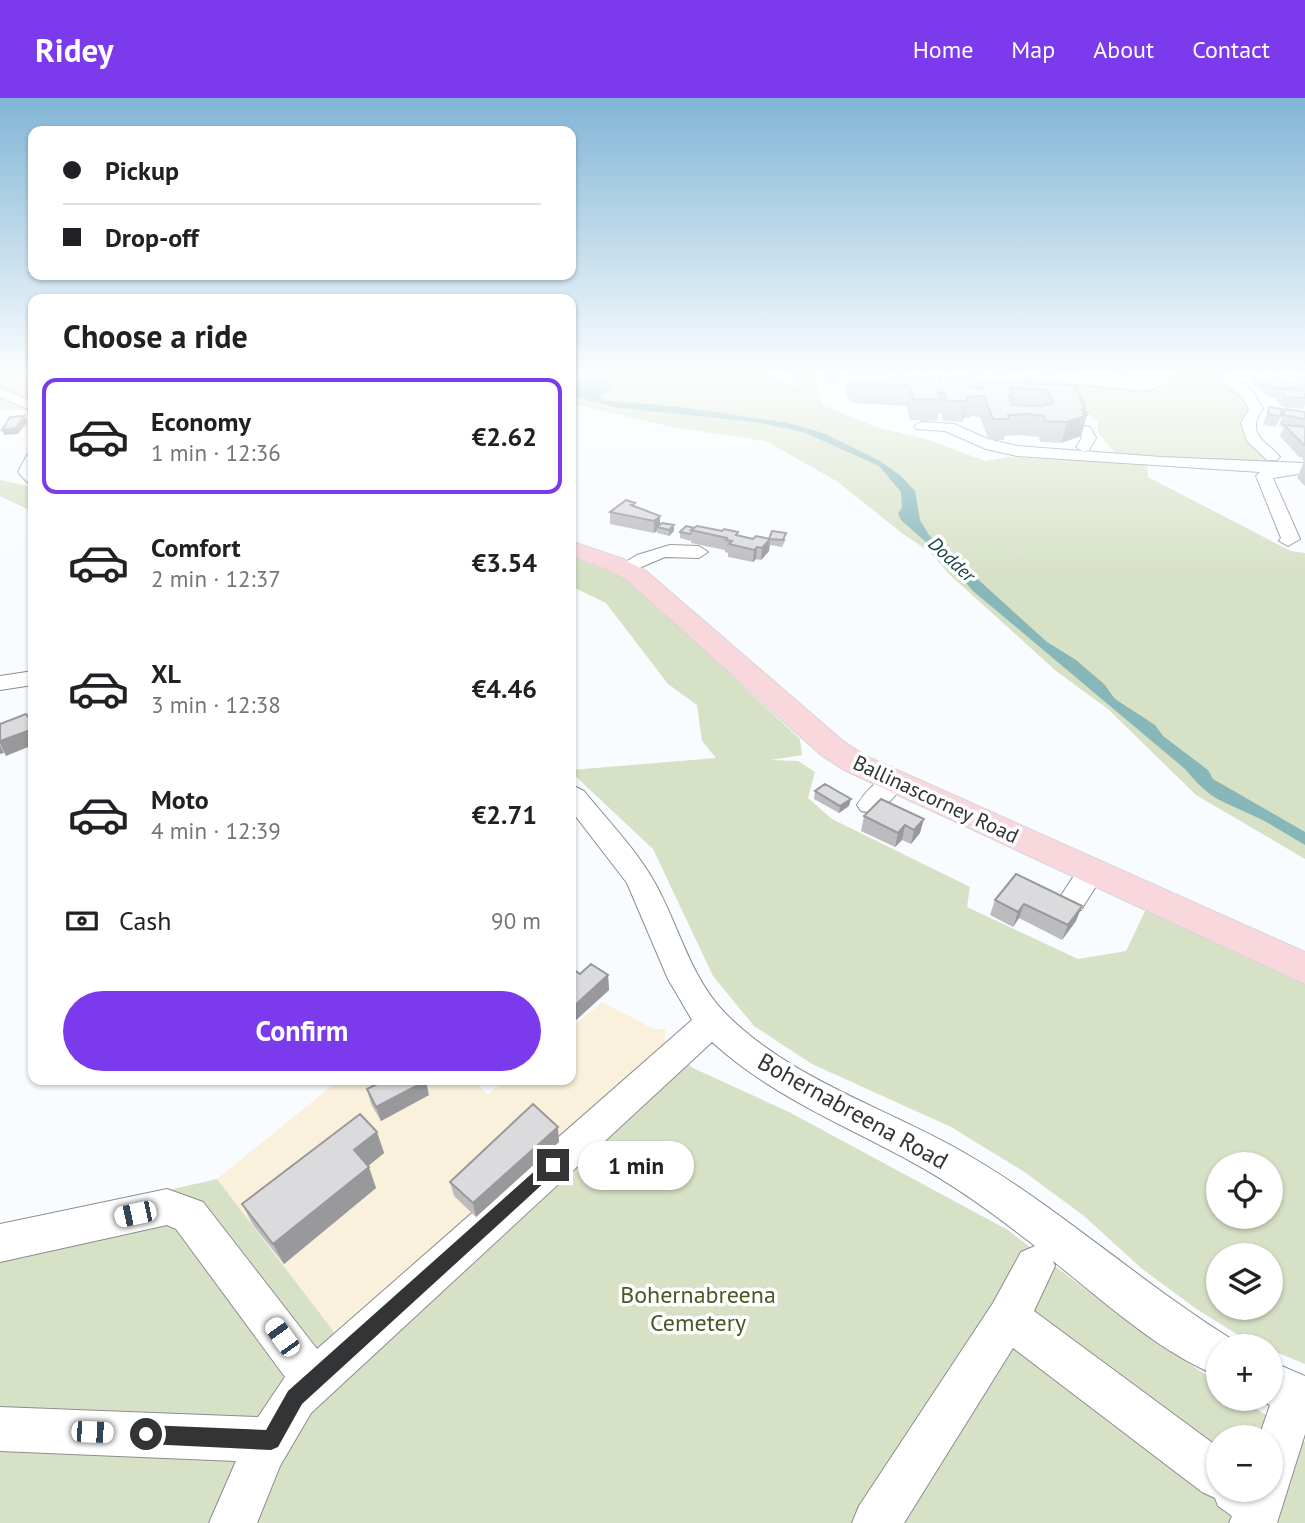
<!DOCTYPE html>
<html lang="en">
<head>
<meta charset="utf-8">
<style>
	body { margin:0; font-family:"PT Sans",sans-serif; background:#f6f6f6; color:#202124; height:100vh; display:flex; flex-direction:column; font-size:26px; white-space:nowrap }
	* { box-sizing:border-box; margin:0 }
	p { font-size:23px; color:#757577 }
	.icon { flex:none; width:38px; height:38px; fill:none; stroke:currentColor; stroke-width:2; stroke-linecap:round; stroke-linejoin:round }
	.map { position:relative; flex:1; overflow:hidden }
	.sheet { position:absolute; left:28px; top:196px; width:548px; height:791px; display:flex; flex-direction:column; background:#fff; border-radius:14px; box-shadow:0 2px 5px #0004 }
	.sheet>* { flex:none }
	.banner { position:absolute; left:28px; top:28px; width:548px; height:154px; border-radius:14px; box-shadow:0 2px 5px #0004; display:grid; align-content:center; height:154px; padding:0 35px; background:#fff }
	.buttons { position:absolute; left:1206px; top:1054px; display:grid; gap:14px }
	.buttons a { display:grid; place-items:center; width:77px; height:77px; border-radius:50%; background:#fff; box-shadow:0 2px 5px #0004; font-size:35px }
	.end { position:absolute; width:32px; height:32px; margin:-16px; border:9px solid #333435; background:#fff; box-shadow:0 0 0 4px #fff }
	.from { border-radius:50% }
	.bubble { position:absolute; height:49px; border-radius:24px; background:#fff; box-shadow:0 2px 5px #0004; font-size:23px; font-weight:600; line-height:49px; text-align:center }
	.car { position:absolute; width:21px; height:42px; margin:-21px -10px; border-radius:9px; box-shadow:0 0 5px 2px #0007; background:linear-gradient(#fff 24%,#345 0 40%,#fff 0 76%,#345 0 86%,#fff 0) }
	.banner b { display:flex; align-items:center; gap:24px; height:66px; font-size:26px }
	.banner b+b { border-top:2px solid #e0e0e0 }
	.banner i { width:18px; height:18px; background:#202124 }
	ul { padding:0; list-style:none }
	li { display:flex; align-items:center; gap:21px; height:116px; margin:0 14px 10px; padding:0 21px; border:4px solid transparent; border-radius:14px }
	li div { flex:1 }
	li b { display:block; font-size:26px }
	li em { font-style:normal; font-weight:600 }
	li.current { border-color:#7c3aed }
	li>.icon { width:63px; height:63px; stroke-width:1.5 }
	h2 { padding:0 35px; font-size:32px; line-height:84px }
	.pay { display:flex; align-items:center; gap:18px; height:77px; padding:0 35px; font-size:26px }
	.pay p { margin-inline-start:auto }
	.button { display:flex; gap:14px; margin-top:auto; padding:14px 35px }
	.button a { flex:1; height:80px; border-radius:42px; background:#7c3aed; color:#fff; font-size:28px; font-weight:600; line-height:80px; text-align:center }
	header { display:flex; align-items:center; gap:42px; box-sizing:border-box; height:98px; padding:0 35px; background:#7c3aed; color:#fff }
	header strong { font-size:33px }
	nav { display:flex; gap:38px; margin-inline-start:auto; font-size:24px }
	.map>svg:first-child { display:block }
	.industrial { fill:#faf1dc }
	.green { fill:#d7e1c6; fill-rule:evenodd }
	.water { fill:#88b7b9 }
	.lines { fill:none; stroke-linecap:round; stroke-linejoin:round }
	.minor-casing { stroke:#8b8d90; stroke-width:2 }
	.major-casing { stroke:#d6d6d7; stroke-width:2 }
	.minor { fill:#fff; fill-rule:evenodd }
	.major { fill:#f8d7dd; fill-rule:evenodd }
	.wall { fill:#bcbcbf }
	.shaded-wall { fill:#99999b }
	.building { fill:#dbdbde; stroke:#99999b; stroke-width:2; fill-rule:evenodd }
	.route { fill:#333435 }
	.labels { text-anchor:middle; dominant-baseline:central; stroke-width:7; stroke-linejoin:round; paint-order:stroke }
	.far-water-label { font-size:19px; font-style:italic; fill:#103d40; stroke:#fff }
	.street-label { font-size:21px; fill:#333435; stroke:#fff }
	.near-street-label { font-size:24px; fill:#333435; stroke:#fff }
	.near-park-label { font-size:24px; fill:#495925; stroke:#fff }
</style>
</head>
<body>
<header>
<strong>Ridey</strong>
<nav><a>Home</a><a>Map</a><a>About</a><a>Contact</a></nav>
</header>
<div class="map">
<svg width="1305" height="1425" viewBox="0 0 1305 1425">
	<rect width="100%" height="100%" fill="#f9fcff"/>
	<path class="industrial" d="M602 904 654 931H665V947L341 1243 217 1081 339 982H471L488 996 506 982H570L571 930Z"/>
	<path class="green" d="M0 275H33V311L0 312Z
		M571 275H816L817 290 823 307 876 329 929 342 985 363 1008 359 1066 362 1067 358 1147 367 1148 379 1291 453 1305 455V761L1196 697 1108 611 1056 573 949 476 930 454 903 436 838 384 766 343 671 329 571 305Z
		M1172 275 1255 276 1227 277 1219 280 1220 283 1241 297 1250 312C1232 345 1259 355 1285 368L1121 357 1114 354 1097 333 1098 323 1072 300H1067L1059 283 1162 291 1173 284Z
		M0 382 33 389V422L27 411 0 398Z
		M570 458 625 479 800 641 802 657 771 662 798 663 815 674 808 700 832 721 970 789 967 809 1078 861 1126 853 1146 811 1305 884V1266L1271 1252 1270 1248H1260L1246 1242 1195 1210 1141 1170 1084 1118 1023 1073 951 1029 812 966 754 928 713 878 653 751 571 674V672L716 660 702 643 697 607 668 586 606 505 571 488ZM1218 1066H1270V1118H1218ZM1218 1157H1270V1209H1218Z
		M665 947 693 970 789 1014 1008 1132 1128 1224 1218 1285V1300H1241L1305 1344V1425H0V1130L217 1081 341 1243ZM1218 1339H1270V1391H1218Z"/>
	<path class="water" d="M579 275H597L609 284 608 287 612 290 599 299 603 302 680 309 788 325 823 335 880 363 901 378 915 393 920 422 929 437 1047 544 1076 562 1104 586 1115 601 1155 627 1163 638 1208 672 1213 681 1305 734V747C1288 737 1270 725 1252 717 1218 701 1211 702 1185 671L973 493 946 462 901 422 898 415 902 410 901 394 879 368 803 334 761 325 613 309 577 299 572 295V289L580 281Z"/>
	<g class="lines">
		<g class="minor-casing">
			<path id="minor" d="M768 275H783L800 286 793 290Z
				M909 275H1044L1146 285 1157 281V275H1170L1171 283 1147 293 1014 280 978 282 915 279Z
				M1238 275 1305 276V284L1238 283 1253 294 1263 311C1245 336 1265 342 1280 359L1277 362H1267L1247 343 1241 325 1249 311 1242 299 1221 282Z
				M0 290 33 304V313L0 299Z
				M921 324 954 326 988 341 1017 348 1161 359 1305 365V375L1273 380 1300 441 1288 448 1279 443 1281 440 1256 378 1260 374 1017 358 986 351 945 333 916 331 914 328Z
				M1085 328 1090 329 1096 340 1089 352 1084 354 1076 349 1082 340 1078 332Z
				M33 355V386L27 384 18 374 27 357Z
				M670 447 699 448 708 454 699 460 665 459 625 476 616 470 637 457Z
				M33 573V587L0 592V578Z
				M893 675 902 677 906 683C895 699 881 718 861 713L857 707C865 694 879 679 893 675Z
				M570 686 584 693C608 723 636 751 655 785 679 828 690 879 725 915 792 983 888 1010 968 1057 1061 1111 1141 1185 1233 1242L1236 1248H1218V1278C1159 1254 1102 1202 1053 1163L1055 1168 1034 1213 1218 1349V1391H1270V1339H1259L1270 1307 1255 1300H1270V1263L1305 1278V1336L1277 1425H1229L1232 1418 1218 1408 1215 1400 1202 1394 1013 1250 904 1425H852L859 1408 993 1205 1021 1154 1035 1148C995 1117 955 1087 910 1063 842 1026 770 997 712 944L311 1315 280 1368 257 1425H209L236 1363 0 1353V1309L258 1319 285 1279 176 1131 167 1127 0 1164V1126L167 1091 203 1104 317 1251 692 922 668 881 627 785 570 711Z
				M1091 764 1101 767 1105 774 1081 812 1071 816 1061 812 1056 805 1081 767Z"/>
		</g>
		<g class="major-casing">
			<path id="major" d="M570 443 623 461 646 473 843 643 866 658 1305 854V886L844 672 821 657 628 483 607 471 570 458Z"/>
		</g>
		<use href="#minor" class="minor"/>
		<use href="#major" class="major"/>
	</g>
	<path class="wall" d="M823 275H842L840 286 822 284Z
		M920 275 939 282 940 279H944L945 275 964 280 967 282 968 276 988 282 987 283H991L993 276 1012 282V284H1014L1017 275 1036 281 1035 285H1039L1042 277 1062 283 1061 286 1084 313 1086 316 1081 338 1061 345 1040 344 1039 339 1021 337 1005 338 1004 342H989L980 319 971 318V320H964L962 324 943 323 941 315H938L937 323 910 322 906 308 852 305 846 296 848 276 920 279Z
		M1112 275H1132L1131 278H1116Z
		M1254 275H1275L1295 290 1294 292 1301 293 1294 288 1298 278H1305V294H1303L1305 297V306L1303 311 1282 309 1276 302 1277 300H1271L1251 284Z
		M1269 309 1281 318 1276 329 1263 327Z
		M1285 311 1305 314V388L1297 380 1304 363 1302 361 1303 359H1299L1280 338 1284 329 1279 328Z
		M635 405V409L660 426 674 427V433L669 438 657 435V433L654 435 610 426V414Z
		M686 428 738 434V438L753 441H786L782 449 770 447 769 453 761 462 756 461 753 464 728 459V455L725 454V452L691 445V441L690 443 680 440V434Z
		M815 693 849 708 839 715 814 701Z
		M881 701 920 735 911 746 902 742 895 749 861 733 864 718Z
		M1016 776 1076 823 1062 842 1019 820 1013 829 990 817 995 802Z
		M570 869 580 876 608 877 609 892 575 923 570 921Z
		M367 991 429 997 381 1023 371 1006Z
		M377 1034 384 1055 368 1068 376 1090 284 1166 253 1127 242 1106Z
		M559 1044 476 1119 454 1098 450 1084Z"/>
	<path class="shaded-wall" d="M968 299 964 320 962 324 966 303Z
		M1085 310 1084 315 1087 314 1086 317H1087L1081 338 1061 345 1067 324 1081 312Z
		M24 318 27 324 18 336 4 337 2 332Z
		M660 418V430L657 429V433L654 435V423Z
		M674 427V433L669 438V432Z
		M770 441 769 453 761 462 762 450Z
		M757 449 756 461 753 464 754 452Z
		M33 631V647L6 658 0 646V643Z
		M0 647 4 655 0 656Z
		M851 701 849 708 839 715 840 708Z
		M924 721 920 735 911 746 914 732Z
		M905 727 902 742 895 749 898 735Z
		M1024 806 1019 820 1013 829 1018 814Z
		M1082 808 1076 823 1062 842 1068 827Z
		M608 877 609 892 575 923 573 909Z
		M426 983 429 997 381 1023 376 1009Z
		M558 1029 559 1044 476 1119 473 1105Z
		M377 1034 384 1055 362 1073 354 1052Z
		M369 1069 376 1090 284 1166 273 1146Z"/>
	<path class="building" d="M850 275H868V277Z
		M873 275H891V278L873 277Z
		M898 275H916V279L897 278Z
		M921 275 939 276V280L920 279Z
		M945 275 963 276 964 280 945 279Z
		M1017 275 1035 276 1036 281 1018 280Z
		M1256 275H1275L1295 290H1275Z
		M848 276 938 280 942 286 940 279 967 280 968 288 973 290H983L980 283 1074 287 1085 310 1081 312 1087 314 1083 315 1087 317 1067 324 1045 323 1044 318 1026 316 1008 317 1009 321H993L984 298H974L975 300 968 299 966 303H947L945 295 938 294 941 302 913 301 909 287 855 285ZM1010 290 1047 292 1053 305 1042 308 1012 307 1009 297H1013Z
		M968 276 987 277 988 282 969 280Z
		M993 276 1012 277V282L994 281Z
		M1042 277 1060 278 1062 283 1043 282Z
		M1298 278H1305V283Z
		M1280 291 1302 293 1305 297V300L1286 299Z
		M1269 309 1282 311 1281 318 1268 316Z
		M1285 311 1305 314V321L1283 317Z
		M24 318 16 330 2 332 10 319Z
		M1284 327 1305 329V347H1304Z
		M626 402 635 405 631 407 660 418 654 423 610 414Z
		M662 425 674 427 669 432 657 429Z
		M686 428 694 430 690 436 680 434Z
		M697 428 722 433 724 431 738 434 736 437 753 441 756 438 770 441 762 450 757 449 754 452 729 446 732 443 726 442 727 440 691 432Z
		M772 433 786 435 783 442 769 441Z
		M26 616 33 626V631L0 643V626Z
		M825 686 851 701 840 708 815 693Z
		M881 701 924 721 914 732 905 727 898 735 864 718Z
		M1016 776 1082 808 1068 827 1024 806 1018 814 995 802Z
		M591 866 608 877 573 909 570 907V869L580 876Z
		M385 982H425L426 983 376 1009 367 991Z
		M533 1006 558 1029 473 1105 450 1084Z
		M360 1016 377 1034 354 1052 369 1069 273 1146 242 1106Z"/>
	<linearGradient id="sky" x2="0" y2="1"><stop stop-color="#81b5d5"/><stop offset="0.58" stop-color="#fcfeff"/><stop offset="1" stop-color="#fcfeff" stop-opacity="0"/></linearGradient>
	<rect width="1305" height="475" fill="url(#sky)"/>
	<path class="route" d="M553 1060 558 1062 561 1067 558 1072 302 1306 278 1349 271 1352 146 1346 140 1343 137 1336 140 1329 146 1327 266 1332 288 1293 547 1062Z"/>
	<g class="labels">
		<g class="far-water-label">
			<text transform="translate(952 461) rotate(43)">Dodder</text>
		</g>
		<g class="street-label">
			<text transform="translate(936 701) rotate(25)">Ballinascorney Road</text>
		</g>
		<g class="near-street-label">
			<text transform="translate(853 1013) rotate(29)">Bohernabreena Road</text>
		</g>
		<g class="near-park-label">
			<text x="698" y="1196">Bohernabreena<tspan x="698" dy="28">Cemetery</tspan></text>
		</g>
	</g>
</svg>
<div class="buttons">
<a><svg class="icon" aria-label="locate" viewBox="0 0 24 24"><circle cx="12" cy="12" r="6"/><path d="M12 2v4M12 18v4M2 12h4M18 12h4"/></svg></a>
<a><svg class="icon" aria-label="layers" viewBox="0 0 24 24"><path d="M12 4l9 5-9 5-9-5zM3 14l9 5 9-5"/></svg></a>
<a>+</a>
<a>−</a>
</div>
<i class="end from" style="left:146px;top:1336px"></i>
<i class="end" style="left:553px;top:1067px"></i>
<div class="bubble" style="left:578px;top:1043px;width:116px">1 min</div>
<i class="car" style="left:135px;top:1116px;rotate:258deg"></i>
<i class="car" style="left:282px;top:1239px;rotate:324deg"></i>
<i class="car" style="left:92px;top:1334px;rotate:92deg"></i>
<div class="banner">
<b><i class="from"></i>Pickup</b>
<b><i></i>Drop-off</b>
</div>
<section class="sheet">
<h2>Choose a ride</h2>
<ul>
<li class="current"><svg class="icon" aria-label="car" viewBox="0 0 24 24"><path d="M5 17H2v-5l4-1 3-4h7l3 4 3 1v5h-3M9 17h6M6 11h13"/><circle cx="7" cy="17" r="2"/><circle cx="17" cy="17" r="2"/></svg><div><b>Economy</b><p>1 min · 12:36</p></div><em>€2.62</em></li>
<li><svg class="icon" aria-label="car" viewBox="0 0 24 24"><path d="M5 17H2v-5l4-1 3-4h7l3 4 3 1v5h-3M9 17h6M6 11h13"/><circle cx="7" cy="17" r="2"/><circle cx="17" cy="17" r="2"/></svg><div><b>Comfort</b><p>2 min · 12:37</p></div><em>€3.54</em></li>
<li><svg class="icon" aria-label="car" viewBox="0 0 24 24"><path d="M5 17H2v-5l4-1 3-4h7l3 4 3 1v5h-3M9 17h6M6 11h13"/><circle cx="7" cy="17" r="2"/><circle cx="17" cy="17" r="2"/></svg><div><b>XL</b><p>3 min · 12:38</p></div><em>€4.46</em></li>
<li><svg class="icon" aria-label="car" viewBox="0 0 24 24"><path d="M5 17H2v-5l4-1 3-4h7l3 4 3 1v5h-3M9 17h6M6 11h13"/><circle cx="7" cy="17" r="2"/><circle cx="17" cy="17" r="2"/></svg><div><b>Moto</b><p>4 min · 12:39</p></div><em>€2.71</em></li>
</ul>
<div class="pay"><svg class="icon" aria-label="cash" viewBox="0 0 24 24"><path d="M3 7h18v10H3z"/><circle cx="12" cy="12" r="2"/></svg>Cash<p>90 m</p></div>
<div class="button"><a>Confirm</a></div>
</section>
</div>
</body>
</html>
